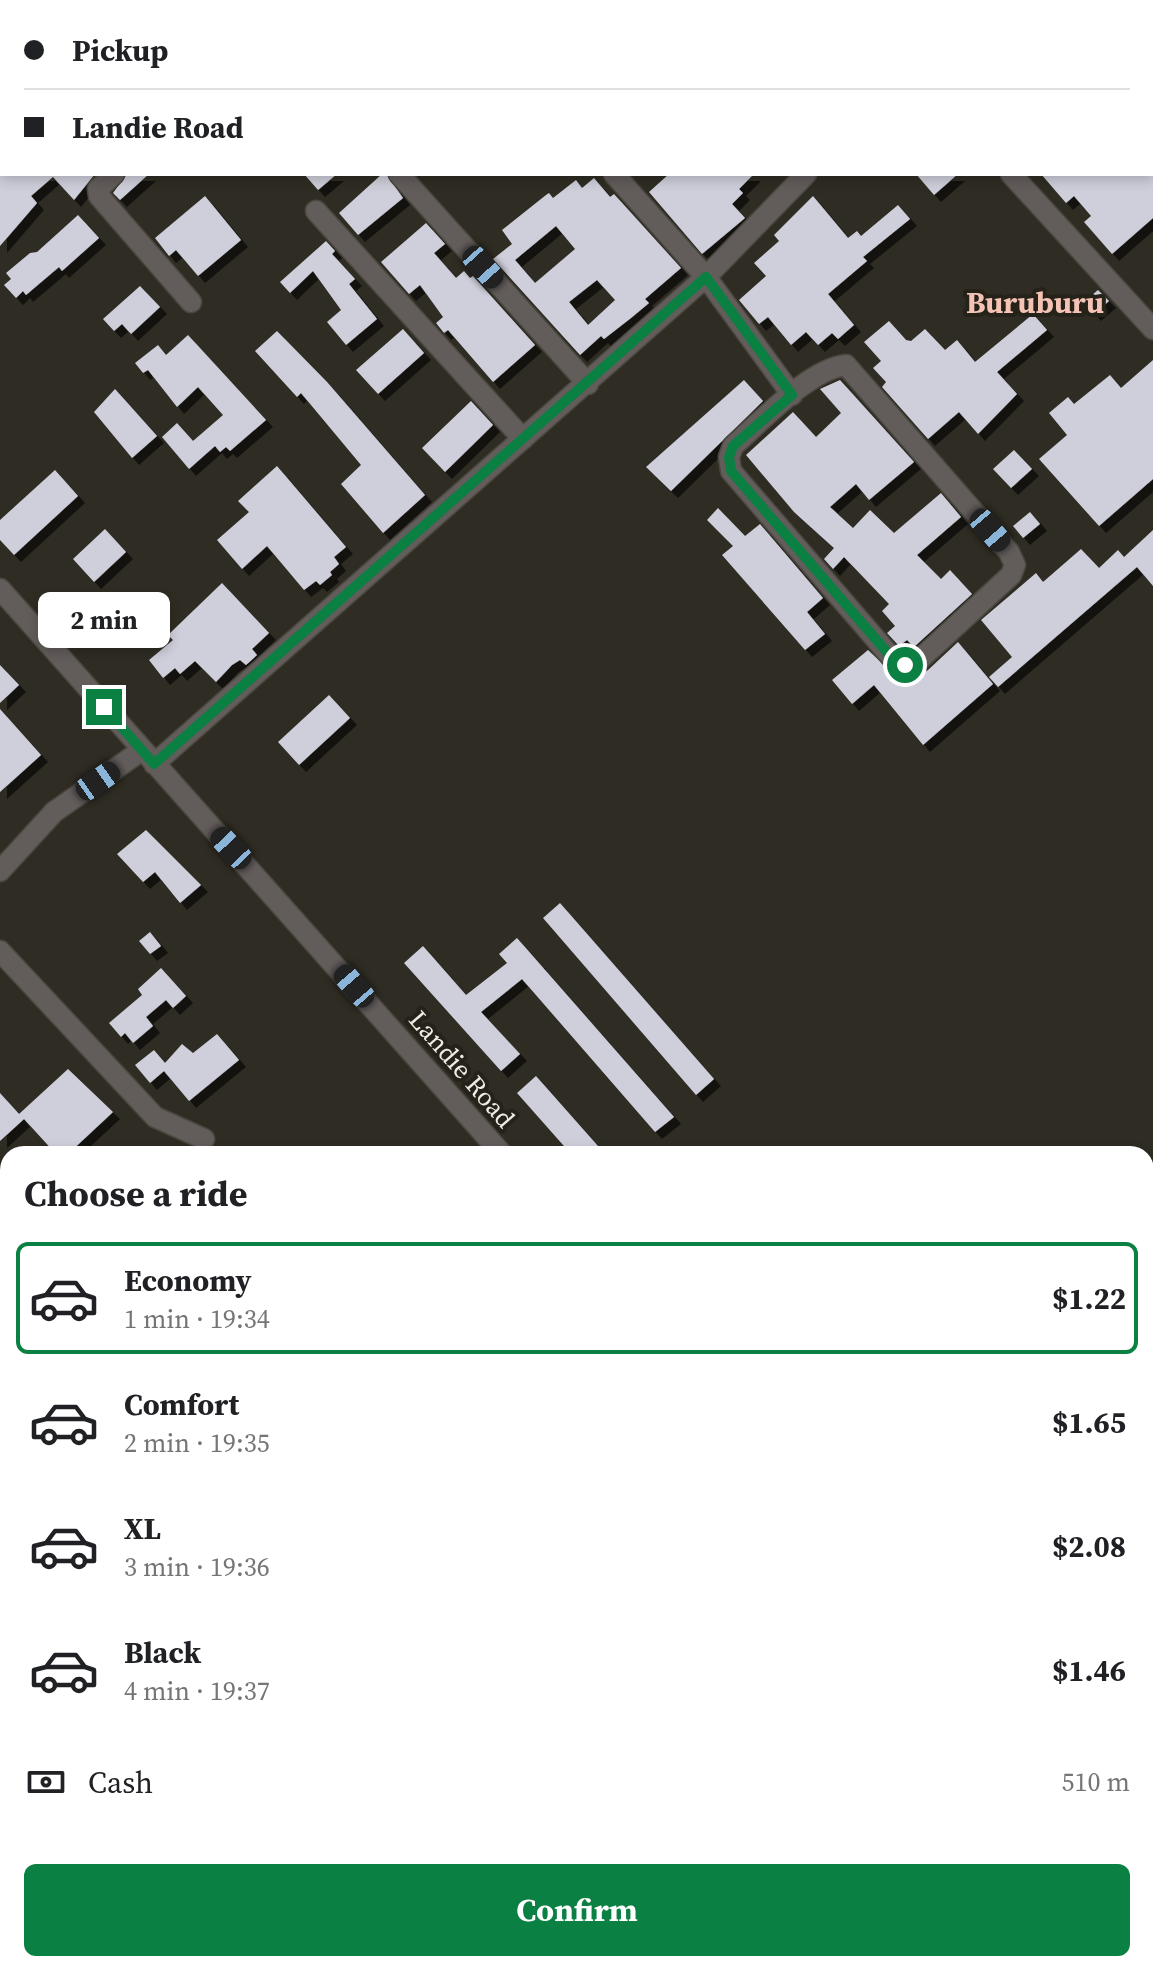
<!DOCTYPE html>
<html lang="en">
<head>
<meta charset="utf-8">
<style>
	body { margin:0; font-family:"Source Serif 4",serif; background:#f2f2f2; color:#202124; height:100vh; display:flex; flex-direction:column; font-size:30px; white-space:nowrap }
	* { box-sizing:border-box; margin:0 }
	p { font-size:26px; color:#757577 }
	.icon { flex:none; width:44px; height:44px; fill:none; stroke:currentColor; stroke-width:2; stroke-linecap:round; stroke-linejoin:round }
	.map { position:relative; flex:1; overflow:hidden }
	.side { position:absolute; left:0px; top:1146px; width:1154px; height:826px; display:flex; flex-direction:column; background:#fff; border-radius:24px 24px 0 0; box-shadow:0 4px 12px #0003 }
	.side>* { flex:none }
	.guide { position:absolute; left:0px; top:0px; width:1154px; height:176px; box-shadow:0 4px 12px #0003; display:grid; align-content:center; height:176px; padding:0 24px; background:#fff }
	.end { position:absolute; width:36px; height:36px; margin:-18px; border:10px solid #0b8043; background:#fff; box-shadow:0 0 0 4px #fff }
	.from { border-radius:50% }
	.bubble { position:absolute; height:56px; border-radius:12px; background:#fff; box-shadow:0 4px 12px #0003; font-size:26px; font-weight:700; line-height:56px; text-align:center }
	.car { position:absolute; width:24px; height:48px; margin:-24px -12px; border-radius:10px; box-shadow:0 0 6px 2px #0007; background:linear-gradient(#222 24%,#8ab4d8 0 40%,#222 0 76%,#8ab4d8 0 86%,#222 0) }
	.guide b { display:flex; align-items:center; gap:28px; height:76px; font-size:30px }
	.guide b+b { border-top:2px solid #e0e0e0 }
	.guide i { width:20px; height:20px; background:#202124 }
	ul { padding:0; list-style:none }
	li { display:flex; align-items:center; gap:24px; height:112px; margin:0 16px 12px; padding:0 8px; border:4px solid transparent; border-radius:12px }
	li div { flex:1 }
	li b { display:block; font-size:30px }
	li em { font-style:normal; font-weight:700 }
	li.on { border-color:#0b8043 }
	li>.icon { width:72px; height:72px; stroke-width:1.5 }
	h2 { padding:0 24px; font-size:36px; line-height:96px }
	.pay { display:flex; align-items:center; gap:20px; height:88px; padding:0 24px; font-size:30px }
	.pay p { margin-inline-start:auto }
	.button { display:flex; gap:16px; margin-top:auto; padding:16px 24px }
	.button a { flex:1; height:92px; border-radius:12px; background:#0b8043; color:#fff; font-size:32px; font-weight:700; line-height:92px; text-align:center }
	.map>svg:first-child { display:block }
	.building { fill:#cecfda; fill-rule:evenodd; filter:url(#shadow) }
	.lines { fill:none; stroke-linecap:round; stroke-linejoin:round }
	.minor-casing { stroke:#4a473e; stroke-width:23 }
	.minor { stroke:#625c5b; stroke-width:20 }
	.route { stroke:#0b8043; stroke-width:10 }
	.labels { text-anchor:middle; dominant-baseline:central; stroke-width:8; stroke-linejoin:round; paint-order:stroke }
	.street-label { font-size:26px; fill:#efece7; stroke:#252219 }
	.quarter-label { font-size:30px; font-weight:bold; fill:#f5c3b6; stroke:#252219 }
</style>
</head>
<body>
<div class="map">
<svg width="1153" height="1971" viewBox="0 0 1153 1971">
	<defs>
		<filter id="shadow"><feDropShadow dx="7" dy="7" stdDeviation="0" flood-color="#0009"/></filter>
	</defs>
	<rect width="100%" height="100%" fill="#2f2c23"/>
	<path class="building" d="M0 163 2 174H95L74 200 53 177 31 196 37 203 0 246Z
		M127 174H149L120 200 113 193Z
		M304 174H337L318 190Z
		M382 174H386L403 198 358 235 339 213Z
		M669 174H754L739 189 743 193 732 204 745 218 702 254 649 192Z
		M916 174H958L934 195Z
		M1041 174H1153V218L1112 254 1084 222 1091 216 1074 196 1066 203Z
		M594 178 610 197 614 194 681 268 645 299 649 303 631 318 604 339 601 336 580 355 493 259 512 244 502 230 546 195 549 193 553 198 576 180 582 188ZM556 226 575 249 535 283 515 260ZM597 280 615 300 588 325 569 302Z
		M205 196 241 240 198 276 176 250 169 256 155 238Z
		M813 196 848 238 857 231 861 236 898 205 910 219 863 257 867 261 828 294 854 325 838 339 832 333 818 345 806 332 791 345 768 317 759 324 739 300 766 276 754 263 779 241 774 235Z
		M78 215 99 238 62 271 59 267 26 295 23 291 16 298 4 285 11 279 6 273 30 253 37 252Z
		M426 223 445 244 434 253 456 278 464 271 470 278 473 276 535 345 493 382 448 330 444 333 436 323 443 317 420 285 409 294 381 262Z
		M326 241 335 251 332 254 355 279 349 284 377 319 346 345 327 322 341 310 313 271 290 293 280 282Z
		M140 286 160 307 131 334 122 324 114 331 103 319Z
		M1098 290 1109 301 1094 314 1084 302Z
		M1033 314 1047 330 997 372 1017 394 978 434 959 412 928 439 882 387 886 382 873 368 881 361 864 342 889 321 906 340 911 341 925 329 945 350 957 340 975 362Z
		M403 329 424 353 378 394 356 370Z
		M277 331 327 382 425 495 383 533 341 484 361 465 301 393 297 397 255 351Z
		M188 335 266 420 230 451 226 447 220 452 215 446 189 469 162 437 177 423 193 441 223 415 198 387 177 407 148 370 143 373 135 363 158 345 166 355Z
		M1153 360V479L1099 526 1039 459 1067 435 1049 413 1068 397 1074 404 1110 375 1121 388Z
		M744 380 763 401 671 491 646 467Z
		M840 380 914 462 869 500 856 484 830 507 853 528 870 510 894 533 941 493 961 517 917 555 941 579 950 570 972 594 914 647 907 640 899 646 887 633 895 626 882 611 889 604 844 557 833 569 824 559 834 548 794 512 746 455 793 412 816 437 841 413 820 389Z
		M115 389 157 436 132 458 94 412Z
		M471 401 493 425 445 472 422 448Z
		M1014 450 1032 469 1011 488 993 469Z
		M277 466 346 547 334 557 339 564 330 572 332 575 320 585 316 581 304 590 267 546 242 569 217 540 249 512 238 501Z
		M55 470 78 496 14 555 0 540V520Z
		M718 508 745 536 760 524 823 598 807 612 825 634 805 650 722 555 733 546 707 520Z
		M1030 512 1040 524 1023 538 1013 526Z
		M105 529 126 552 94 582 73 559Z
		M1153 530V586L1137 567 998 687 989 677 1012 657 981 620 1036 573 1043 582 1081 549 1099 568 1118 550 1124 557Z
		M222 583 269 633 252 649 257 655 246 665 240 660 232 665 216 682 195 661 180 674 175 668 163 678 149 660 173 640 168 635Z
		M958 642 993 684 923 745 874 685 852 704 832 680 868 650 905 685 928 670Z
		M0 665 19 685 0 703Z
		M329 695 350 718 299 765 278 742Z
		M0 709 41 755 0 792Z
		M146 830 201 885 180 903 155 872 143 882 117 854Z
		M560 903 714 1079 696 1095 543 918Z
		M150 932 161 946 150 954 139 941Z
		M517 938 674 1117 655 1132 522 979 481 1012 520 1054 501 1071 404 963 423 946 466 995 507 963 499 954Z
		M161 968 186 996 173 1008 166 1000 146 1017 153 1026 133 1043 125 1033 121 1037 109 1023 142 995 138 989Z
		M217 1034 239 1060 189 1101 164 1071 150 1083 135 1065 154 1050 165 1063 182 1044 193 1053Z
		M68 1069 113 1112 68 1154H56L24 1119 0 1141V1093L19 1114Z
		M536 1076 605 1154H571L517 1093Z"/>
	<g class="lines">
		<g class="minor-casing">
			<path id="minor" d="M81 0 82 2
				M461 0 463 2
				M734 0 735 2
				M976 0 978 2
				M307 2 310 0
				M996 2 998 0
				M114 174 98 189 99 196 191 302
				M399 174 588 384
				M614 174 706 277 792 395
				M1011 174 1153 329
				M316 211 523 439
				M846 365 1009 552 1015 565 1011 575 919 660 905 665 892 658 731 471 729 457 733 446C761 422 809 369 846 365Z
				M0 589 502 1154
				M154 764 706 277 806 174
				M0 871 54 812 142 750
				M0 951 155 1117 204 1139
				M0 1225 8 1234
				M1146 1366 1153 1360
				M0 1486 8 1480
				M0 1726 8 1719
				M0 1822 8 1828
				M1146 1832 1153 1826
				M1146 1905 1153 1913
				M176 1964 184 1971
				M243 1971 251 1964
				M521 1971 527 1964
				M772 1971 778 1964
				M1030 1971 1036 1964"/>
		</g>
		<use href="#minor" class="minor"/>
	</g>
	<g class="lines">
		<path class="route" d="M104 707 154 764 706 277 792 395 733 446 729 457 731 471 892 658 905 665"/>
	</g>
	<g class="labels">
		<g class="street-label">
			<text transform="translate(462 1069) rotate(49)">Landie Road</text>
		</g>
		<g class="quarter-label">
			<text x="1035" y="302">Buruburu</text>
		</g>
	</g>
</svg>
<i class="end from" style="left:905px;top:665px"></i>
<i class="end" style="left:104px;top:707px"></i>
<div class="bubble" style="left:38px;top:592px;width:132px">2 min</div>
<i class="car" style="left:483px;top:267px;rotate:138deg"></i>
<i class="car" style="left:990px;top:530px;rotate:139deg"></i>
<i class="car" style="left:98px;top:781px;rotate:55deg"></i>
<i class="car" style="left:231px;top:848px;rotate:317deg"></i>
<i class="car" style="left:354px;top:986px;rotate:319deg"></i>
<div class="guide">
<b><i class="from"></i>Pickup</b>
<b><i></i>Landie Road</b>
</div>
<section class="side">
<h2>Choose a ride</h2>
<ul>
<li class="on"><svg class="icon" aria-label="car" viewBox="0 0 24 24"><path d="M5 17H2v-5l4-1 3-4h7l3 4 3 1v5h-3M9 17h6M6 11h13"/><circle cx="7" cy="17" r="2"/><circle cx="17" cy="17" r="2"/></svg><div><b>Economy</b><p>1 min · 19:34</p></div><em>$1.22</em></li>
<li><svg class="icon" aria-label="car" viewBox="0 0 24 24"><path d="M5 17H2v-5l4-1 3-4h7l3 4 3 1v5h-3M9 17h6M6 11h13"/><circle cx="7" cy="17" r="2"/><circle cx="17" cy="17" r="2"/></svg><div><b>Comfort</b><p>2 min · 19:35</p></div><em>$1.65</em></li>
<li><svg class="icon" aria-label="car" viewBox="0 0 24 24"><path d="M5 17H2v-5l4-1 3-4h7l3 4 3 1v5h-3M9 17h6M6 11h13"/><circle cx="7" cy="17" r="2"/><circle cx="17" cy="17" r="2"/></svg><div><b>XL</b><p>3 min · 19:36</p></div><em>$2.08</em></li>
<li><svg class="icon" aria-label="car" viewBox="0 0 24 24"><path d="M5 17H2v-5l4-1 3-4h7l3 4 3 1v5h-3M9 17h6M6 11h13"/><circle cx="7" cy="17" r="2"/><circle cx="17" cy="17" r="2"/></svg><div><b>Black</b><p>4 min · 19:37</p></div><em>$1.46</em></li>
</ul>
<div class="pay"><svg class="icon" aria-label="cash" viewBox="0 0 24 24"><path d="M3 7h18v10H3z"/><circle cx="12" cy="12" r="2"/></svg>Cash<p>510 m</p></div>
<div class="button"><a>Confirm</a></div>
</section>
</div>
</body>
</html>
